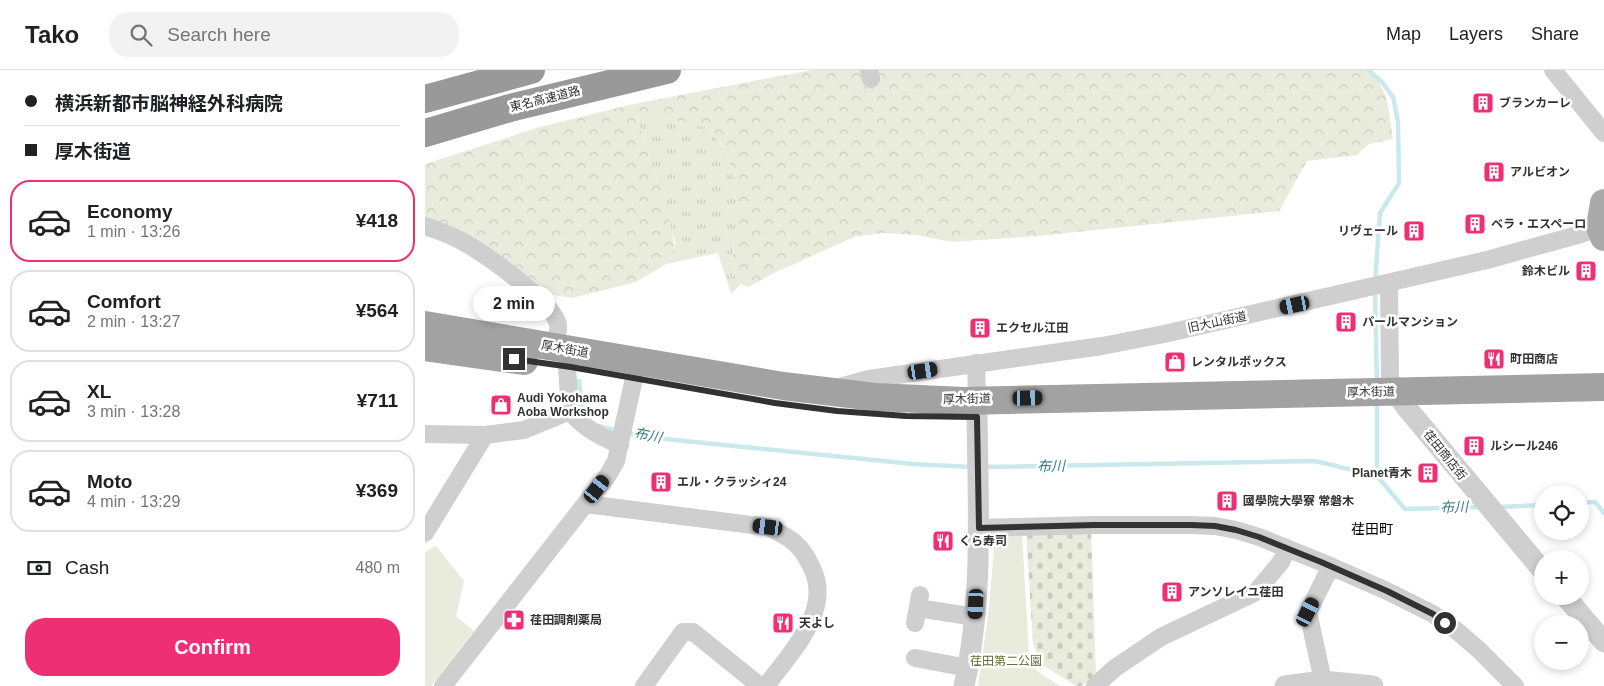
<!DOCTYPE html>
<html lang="en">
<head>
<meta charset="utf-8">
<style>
	body { margin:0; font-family:Arial,"Noto Sans JP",sans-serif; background:#f2f2f2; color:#202124; height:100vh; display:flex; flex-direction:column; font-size:19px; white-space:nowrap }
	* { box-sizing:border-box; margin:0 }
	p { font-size:16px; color:#757577 }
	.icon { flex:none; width:28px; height:28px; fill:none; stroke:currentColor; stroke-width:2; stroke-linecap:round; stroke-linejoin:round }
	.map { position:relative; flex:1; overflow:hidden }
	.drawer { display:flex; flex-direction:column; background:#fff; width:425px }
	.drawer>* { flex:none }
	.guide { display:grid; align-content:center; height:110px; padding:0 25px; background:#fff }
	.fabs { position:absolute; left:1109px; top:415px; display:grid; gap:10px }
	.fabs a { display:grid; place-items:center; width:55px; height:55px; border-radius:50%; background:#fff; box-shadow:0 2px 8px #0003; font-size:25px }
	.end { position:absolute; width:22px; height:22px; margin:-11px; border:6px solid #323232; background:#fff; box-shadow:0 0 0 2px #fff }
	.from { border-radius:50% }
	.bubble { position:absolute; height:35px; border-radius:18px; background:#fff; box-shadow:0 2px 8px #0003; font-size:16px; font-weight:600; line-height:35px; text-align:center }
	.car { position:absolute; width:15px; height:30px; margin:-15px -8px; border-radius:6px; box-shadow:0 0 4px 1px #0007; background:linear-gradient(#222 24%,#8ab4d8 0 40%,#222 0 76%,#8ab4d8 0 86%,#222 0) }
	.guide b { display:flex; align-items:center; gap:18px; height:48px; font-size:19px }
	.guide b+b { border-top:1px solid #e0e0e0 }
	.guide i { width:12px; height:12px; background:#202124 }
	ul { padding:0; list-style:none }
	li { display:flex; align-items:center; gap:15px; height:82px; margin:0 10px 8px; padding:0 15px; border:2px solid #e0e0e0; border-radius:20px }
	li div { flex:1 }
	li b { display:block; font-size:19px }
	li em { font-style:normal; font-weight:600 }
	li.selected { border-color:#ee2f74 }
	li>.icon { width:45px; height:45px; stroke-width:1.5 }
	.pay { display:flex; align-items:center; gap:12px; height:55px; padding:0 25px; font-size:19px }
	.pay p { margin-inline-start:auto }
	.button { display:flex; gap:10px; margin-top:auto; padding:10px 25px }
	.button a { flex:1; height:58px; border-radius:20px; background:#ee2f74; color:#fff; font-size:20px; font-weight:600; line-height:58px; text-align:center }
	header { display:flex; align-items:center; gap:30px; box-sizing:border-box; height:70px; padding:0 25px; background:#fff; border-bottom:1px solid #e0e0e0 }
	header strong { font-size:24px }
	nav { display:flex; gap:28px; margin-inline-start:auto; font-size:18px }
	.search { width:350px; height:45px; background:#f2f2f2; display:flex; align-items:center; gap:12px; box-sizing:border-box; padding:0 18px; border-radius:20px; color:#757577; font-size:19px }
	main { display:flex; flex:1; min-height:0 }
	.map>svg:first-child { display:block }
	.grass { fill:url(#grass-tufts) }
	.forest { fill:url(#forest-crowns) }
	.cemetery { fill:url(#cemetery-stones) }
	.green { fill:#e9ecdd }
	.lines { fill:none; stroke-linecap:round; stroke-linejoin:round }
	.stream { stroke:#c9e9ed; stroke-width:4.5 }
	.minor { stroke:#cfcfcf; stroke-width:18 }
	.tertiary { stroke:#cfcfcf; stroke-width:21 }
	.primary { stroke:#aaa; stroke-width:28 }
	.trunk { stroke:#a2a2a2; stroke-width:28 }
	.motorway { stroke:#999; stroke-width:28 }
	.route { stroke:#323232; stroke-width:6 }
	.labels { text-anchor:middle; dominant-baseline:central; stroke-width:5; stroke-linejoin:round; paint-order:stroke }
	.street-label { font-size:12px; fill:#323232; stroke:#fff }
	.poi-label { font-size:12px; font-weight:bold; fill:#323232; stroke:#fff; text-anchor:start }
	.park-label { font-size:12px; fill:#64713c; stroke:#fff }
	.water-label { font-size:14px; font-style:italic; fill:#347d85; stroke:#fff }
	.neighbourhood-label { font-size:14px; fill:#000; stroke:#fff }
</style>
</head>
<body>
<header>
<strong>Tako</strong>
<div class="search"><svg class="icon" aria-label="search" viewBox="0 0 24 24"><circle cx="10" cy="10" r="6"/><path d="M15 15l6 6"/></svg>Search here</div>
<nav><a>Map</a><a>Layers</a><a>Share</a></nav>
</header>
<main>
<section class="drawer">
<div class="guide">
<b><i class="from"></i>横浜新都市脳神経外科病院</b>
<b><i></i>厚木街道</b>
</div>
<ul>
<li class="selected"><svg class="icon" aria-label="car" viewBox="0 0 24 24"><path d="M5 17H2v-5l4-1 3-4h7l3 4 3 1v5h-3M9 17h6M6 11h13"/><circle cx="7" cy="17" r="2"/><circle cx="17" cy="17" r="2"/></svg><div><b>Economy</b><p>1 min · 13:26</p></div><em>¥418</em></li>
<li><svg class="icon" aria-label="car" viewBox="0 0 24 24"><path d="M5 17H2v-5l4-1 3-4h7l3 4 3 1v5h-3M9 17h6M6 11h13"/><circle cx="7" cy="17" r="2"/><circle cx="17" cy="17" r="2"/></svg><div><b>Comfort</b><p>2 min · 13:27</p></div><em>¥564</em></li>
<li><svg class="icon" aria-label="car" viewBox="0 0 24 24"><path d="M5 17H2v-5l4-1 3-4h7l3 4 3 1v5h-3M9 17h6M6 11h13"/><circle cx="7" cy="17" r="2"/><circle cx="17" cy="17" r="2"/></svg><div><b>XL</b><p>3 min · 13:28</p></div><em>¥711</em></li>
<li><svg class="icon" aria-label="car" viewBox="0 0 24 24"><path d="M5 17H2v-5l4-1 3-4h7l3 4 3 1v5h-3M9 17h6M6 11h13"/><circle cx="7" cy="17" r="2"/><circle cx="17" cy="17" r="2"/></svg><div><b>Moto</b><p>4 min · 13:29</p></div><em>¥369</em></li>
</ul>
<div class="pay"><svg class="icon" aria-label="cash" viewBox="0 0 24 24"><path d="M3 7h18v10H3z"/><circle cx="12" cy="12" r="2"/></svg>Cash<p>480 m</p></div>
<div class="button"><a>Confirm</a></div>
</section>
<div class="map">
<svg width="1179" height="616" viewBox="0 0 1179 616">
	<defs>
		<pattern id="grass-tufts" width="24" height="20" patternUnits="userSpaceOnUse" patternTransform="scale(1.25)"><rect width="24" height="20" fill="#e9ecdd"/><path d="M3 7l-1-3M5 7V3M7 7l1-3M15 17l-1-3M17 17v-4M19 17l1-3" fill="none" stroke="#c8cbbe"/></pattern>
		<pattern id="forest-crowns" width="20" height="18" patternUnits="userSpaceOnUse" patternTransform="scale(1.25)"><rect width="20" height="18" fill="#e9ecdd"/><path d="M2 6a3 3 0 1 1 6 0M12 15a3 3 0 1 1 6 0" fill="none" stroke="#c8cbbe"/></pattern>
		<pattern id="cemetery-stones" width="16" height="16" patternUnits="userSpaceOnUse" patternTransform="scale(1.25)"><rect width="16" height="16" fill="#e9ecdd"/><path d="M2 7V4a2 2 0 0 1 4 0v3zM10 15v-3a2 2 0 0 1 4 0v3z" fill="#c8cbbe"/></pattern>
	</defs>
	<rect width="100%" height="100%" fill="#fff"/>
	<path class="grass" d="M219 46 249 50 283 58 300 79 311 112V159L307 191 310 207 316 214 306 224 293 183 241 194 250 181V171L213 51Z"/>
	<path class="forest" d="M387 0H948L962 29 968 69 944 74 932 85 882 91 854 141 613 166 527 172 491 165 458 163 429 167 349 203 323 217 316 214 310 207 307 191 311 159V112L300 79 283 58 249 50 219 46 213 51 247 160 250 181 241 194 211 212 147 228 116 223 0 151V94L115 57 208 34Z"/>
	<path class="cemetery" d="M601 461H666L671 607 656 616H651L616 594 608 574Z"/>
	<path class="green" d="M597 463 604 585 612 601 635 616H553L564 539 570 465Z
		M11 476 39 511 31 546 49 561 6 616H0V482Z"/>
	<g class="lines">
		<path class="stream" d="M943 0 957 12 968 27 973 52 974 113 955 143 950 212
			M950 220 952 314
			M154 311 157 341 160 346
			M174 356 193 361
			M201 363 230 368 488 394 546 397
			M559 397 890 391 952 406 980 439 1057 437
			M952 406V332
			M1155 433 1170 432 1179 443
			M1074 437 1118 435"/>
		<path class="minor" d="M444 0 446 9
			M1128 0 1179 63
			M0 156C15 161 29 166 42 174 61 185 131 234 133 255 134 261 130 271 128 277
			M964 214 965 309 970 321
			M551 293 552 330
			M411 318 444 309 677 276 739 264 1062 190 1156 164 1179 156
			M145 341C158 358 175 366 195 375
			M0 364 60 365 99 360 145 341 142 297
			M161 434 343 457C366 468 376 474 387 498 408 541 365 583 341 616
			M554 458 670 455H766L790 456 811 460 834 467 896 492 962 521 1008 544 1032 561 1054 580 1090 616
			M0 463 60 365
			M493 538 550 547
			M490 553 495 525
			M490 588 543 598
			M898 611 883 542 906 496
			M18 616 183 405 191 391 209 308
			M219 616 258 562H268L335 616
			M670 616 690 598 736 567 831 522 856 492 862 479"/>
		<path class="tertiary" d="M970 321 981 337 1118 501
			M1140 526 1179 572
			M539 616C560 522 552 425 552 330
			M860 616 898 611 948 616"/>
		<path class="primary" d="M1179 133 1175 157 1179 167"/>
		<path class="trunk" d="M0 255 358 316 450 327 539 331 1179 317
			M0 277 99 291"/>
		<path class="motorway" d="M0 29 106 0
			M0 63 85 38 242 0"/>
	</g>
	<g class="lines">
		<path class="route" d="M89 289 146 297 350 333 412 341 481 346 552 347 554 458 670 455H766L790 456 811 460 834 467 896 492 962 521 1008 544 1020 553"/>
	</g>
	<defs>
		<g id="building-square" transform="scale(1.125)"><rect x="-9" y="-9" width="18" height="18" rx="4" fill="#ee2f74" stroke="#fff"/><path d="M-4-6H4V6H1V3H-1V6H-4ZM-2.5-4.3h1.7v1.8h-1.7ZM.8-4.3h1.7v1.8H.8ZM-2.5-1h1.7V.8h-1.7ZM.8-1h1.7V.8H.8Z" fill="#fff"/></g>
		<g id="restaurant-square" transform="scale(1.125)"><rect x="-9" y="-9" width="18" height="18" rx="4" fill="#ee2f74" stroke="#fff"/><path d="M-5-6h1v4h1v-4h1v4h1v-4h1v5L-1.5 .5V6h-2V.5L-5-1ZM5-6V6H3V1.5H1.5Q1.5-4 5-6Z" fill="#fff"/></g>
		<g id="shop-square" transform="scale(1.125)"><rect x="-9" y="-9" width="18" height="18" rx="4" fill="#ee2f74" stroke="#fff"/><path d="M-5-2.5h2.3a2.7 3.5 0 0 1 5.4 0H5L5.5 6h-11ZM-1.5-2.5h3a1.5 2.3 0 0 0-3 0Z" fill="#fff"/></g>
		<g id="pharmacy-square" transform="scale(1.125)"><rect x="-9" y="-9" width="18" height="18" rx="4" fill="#ee2f74" stroke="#fff"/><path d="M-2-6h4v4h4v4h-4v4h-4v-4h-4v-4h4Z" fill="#fff"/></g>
	</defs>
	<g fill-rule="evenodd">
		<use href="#building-square" x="1058" y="33"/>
		<use href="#building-square" x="1069" y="102"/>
		<use href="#building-square" x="1050" y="154"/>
		<use href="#building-square" x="989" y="161"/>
		<use href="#building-square" x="1161" y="201"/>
		<use href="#building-square" x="921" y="252"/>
		<use href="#building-square" x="555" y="258"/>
		<use href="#restaurant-square" x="1069" y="289"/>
		<use href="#shop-square" x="750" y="292"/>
		<use href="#shop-square" x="76" y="335"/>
		<use href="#building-square" x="1049" y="376"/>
		<use href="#building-square" x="1003" y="403"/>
		<use href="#building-square" x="236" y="412"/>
		<use href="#building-square" x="802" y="431"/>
		<use href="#restaurant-square" x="518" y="471"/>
		<use href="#building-square" x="747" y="522"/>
		<use href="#pharmacy-square" x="89" y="550"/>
		<use href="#restaurant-square" x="358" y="553"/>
	</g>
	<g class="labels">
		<g class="street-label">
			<text transform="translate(120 29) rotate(-14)">東名高速道路</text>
			<text transform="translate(792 252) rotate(-12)">旧大山街道</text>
			<text transform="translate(140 279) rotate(10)">厚木街道</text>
			<text transform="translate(946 322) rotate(-1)">厚木街道</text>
			<text transform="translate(542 329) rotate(-1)">厚木街道</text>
			<text transform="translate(1020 385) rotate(51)">荏田商店街</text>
		</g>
		<g class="poi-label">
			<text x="1074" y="33">ブランカーレ</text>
			<text x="1085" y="102">アルビオン</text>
			<text x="1066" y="154">ベラ・エスペーロ</text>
			<text x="973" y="161" text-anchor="end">リヴェール</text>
			<text x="1145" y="201" text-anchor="end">鈴木ビル</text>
			<text x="937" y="252">パールマンション</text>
			<text x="571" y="258">エクセル江田</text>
			<text x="1085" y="289">町田商店</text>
			<text x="766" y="292">レンタルボックス</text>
			<text x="92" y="328">Audi Yokohama<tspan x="92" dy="14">Aoba Workshop</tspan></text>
			<text x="1065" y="376">ルシール246</text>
			<text x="987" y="403" text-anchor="end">Planet青木</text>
			<text x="252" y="412">エル・クラッシィ24</text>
			<text x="818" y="431">國學院大學寮 常磐木</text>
			<text x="534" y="471">くら寿司</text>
			<text x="763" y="522">アンソレイユ荏田</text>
			<text x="105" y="550">荏田調剤薬局</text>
			<text x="374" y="553">天よし</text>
		</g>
		<g class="park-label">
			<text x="581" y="591">荏田第二公園</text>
		</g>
		<g class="water-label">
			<text transform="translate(223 365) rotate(11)">布川</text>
			<text transform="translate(626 396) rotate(-1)">布川</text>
			<text transform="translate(1029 437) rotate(-2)">布川</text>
		</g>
		<g class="neighbourhood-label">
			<text x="947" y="459">荏田町</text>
		</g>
	</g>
</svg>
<div class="fabs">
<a><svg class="icon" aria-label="locate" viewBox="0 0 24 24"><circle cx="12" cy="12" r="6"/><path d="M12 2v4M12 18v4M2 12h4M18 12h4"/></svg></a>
<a>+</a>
<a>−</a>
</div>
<i class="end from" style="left:1020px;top:553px"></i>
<i class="end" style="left:89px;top:289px"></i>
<div class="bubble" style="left:48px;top:216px;width:82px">2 min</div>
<i class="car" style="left:870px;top:235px;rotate:258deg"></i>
<i class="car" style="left:498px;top:301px;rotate:81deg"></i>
<i class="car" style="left:603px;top:328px;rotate:89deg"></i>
<i class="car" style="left:172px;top:419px;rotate:37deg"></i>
<i class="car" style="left:343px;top:457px;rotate:277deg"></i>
<i class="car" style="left:551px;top:534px;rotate:183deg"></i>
<i class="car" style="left:883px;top:542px;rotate:27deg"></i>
</div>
</main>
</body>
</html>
